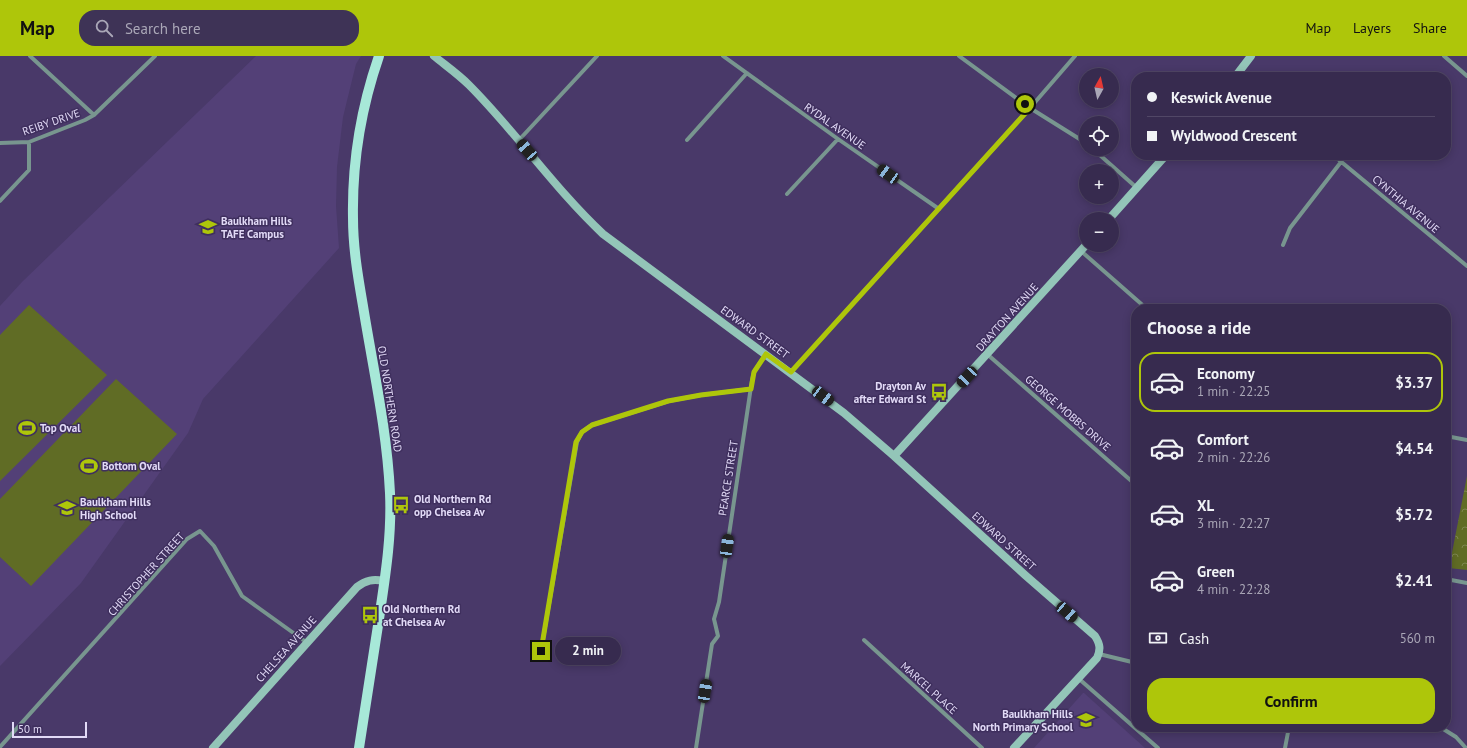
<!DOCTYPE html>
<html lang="en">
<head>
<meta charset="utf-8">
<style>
	body { margin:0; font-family:"PT Sans",sans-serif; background:#3e3356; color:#f1f3f6; height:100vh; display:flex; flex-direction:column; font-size:15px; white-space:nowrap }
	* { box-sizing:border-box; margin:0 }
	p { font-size:13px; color:#aaa7b7 }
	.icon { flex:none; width:22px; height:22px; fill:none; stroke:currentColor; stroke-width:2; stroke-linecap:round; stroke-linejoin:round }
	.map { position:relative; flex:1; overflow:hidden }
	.sheet { position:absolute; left:1131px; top:248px; width:320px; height:428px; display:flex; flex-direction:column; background:#372b4f; border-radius:16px; box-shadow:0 2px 10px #0003,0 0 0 1px #514766 }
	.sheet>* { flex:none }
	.hud { position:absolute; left:1131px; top:16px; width:320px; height:88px; border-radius:16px; box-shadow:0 2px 10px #0003,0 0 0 1px #514766; display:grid; align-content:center; height:88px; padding:0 16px; background:#372b4f }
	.needle { width:26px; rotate:8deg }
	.tools { position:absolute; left:1079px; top:12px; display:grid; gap:8px }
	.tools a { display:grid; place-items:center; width:40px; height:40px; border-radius:50%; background:#372b4f; box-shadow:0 2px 10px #0003,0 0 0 1px #514766; font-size:20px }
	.scale { position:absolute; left:12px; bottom:10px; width:75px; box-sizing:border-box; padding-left:4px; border:2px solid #e2daf7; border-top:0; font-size:11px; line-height:14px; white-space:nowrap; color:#e2daf7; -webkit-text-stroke:3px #3f2f5e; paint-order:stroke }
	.end { position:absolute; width:18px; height:18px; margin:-9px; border:5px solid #aec60a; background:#111; box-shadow:0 0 0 2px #111 }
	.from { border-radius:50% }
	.bubble { position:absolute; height:28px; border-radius:14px; background:#372b4f; box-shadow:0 2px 10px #0003,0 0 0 1px #514766; font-size:13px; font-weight:800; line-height:28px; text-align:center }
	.car { position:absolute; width:12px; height:24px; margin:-12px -6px; border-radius:5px; box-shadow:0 0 3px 1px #0007; background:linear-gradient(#222 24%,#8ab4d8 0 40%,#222 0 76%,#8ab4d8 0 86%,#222 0) }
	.hud b { display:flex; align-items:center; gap:14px; height:38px; font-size:15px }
	.hud b+b { border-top:1px solid #514766 }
	.hud i { width:10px; height:10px; background:#f1f3f6 }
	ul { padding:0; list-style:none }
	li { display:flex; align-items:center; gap:12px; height:60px; margin:0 8px 6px; padding:0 8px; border:2px solid transparent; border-radius:16px }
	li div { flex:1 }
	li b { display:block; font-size:15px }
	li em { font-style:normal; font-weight:800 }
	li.selected { border-color:#aec60a }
	li>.icon { width:36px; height:36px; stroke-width:1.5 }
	h2 { padding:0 16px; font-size:18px; line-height:48px }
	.pay { display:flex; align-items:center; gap:10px; height:44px; padding:0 16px; font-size:15px }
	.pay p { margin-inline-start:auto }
	.action { display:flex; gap:8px; margin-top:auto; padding:8px 16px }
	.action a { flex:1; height:46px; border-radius:16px; background:#aec60a; color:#111; font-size:16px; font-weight:800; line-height:46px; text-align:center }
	header { display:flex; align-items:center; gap:24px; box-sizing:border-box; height:56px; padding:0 20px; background:#aec60a; color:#111 }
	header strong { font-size:19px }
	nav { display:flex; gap:22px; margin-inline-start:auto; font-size:14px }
	.search { width:280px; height:36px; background:#3e3356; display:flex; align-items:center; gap:10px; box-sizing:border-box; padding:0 14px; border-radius:16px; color:#aaa7b7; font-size:15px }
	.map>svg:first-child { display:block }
	.built { fill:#534077 }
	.grass { fill:#606c25 }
	.forest { fill:url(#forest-crowns) }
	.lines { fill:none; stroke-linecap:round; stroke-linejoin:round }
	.street { stroke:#78968f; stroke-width:4 }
	.secondary { stroke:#93c5b8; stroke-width:8 }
	.primary { stroke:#a7e8d8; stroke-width:10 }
	.route { stroke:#aec60a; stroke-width:5 }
	.labels { text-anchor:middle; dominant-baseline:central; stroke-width:3; stroke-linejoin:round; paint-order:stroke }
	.street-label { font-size:11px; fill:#e2daf7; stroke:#3f2f5e }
	.poi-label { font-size:11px; font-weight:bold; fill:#e2daf7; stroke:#3f2f5e; text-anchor:start }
</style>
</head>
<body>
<header>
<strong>Map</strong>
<div class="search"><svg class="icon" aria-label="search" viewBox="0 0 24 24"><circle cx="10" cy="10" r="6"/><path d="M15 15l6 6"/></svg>Search here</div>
<nav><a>Map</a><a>Layers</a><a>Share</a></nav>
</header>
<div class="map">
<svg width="1467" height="692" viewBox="0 0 1467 692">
	<defs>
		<pattern id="forest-crowns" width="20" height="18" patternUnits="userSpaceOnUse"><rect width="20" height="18" fill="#606c25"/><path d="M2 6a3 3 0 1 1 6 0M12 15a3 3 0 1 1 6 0" fill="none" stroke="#7e8750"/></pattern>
	</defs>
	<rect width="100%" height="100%" fill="#493969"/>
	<path class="built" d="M256 0H361L356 8 343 61 337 111 336 150 339 192 203 343 188 377 81 527 0 610V250L22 226Z
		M1083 637H1084L1145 692H1034Z"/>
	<path class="grass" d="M29 249 107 319 0 425V279Z
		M116 323 177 378 31 530 0 501V443Z"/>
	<path class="forest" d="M1467 420V514L1449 512Z"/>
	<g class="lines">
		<path class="street" d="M30 0 94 59
			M723 0 838 83 939 153
			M959 0 1030 52 1086 87
			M1444 0 1467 20
			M1239 17 1244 21
			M519 84 597 0
			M687 84 747 17
			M0 87 29 86 85 64 94 59 155 0
			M1093 93 1137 132
			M1333 99 1467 210
			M787 138 838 83
			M0 145 29 114V86
			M1283 189 1290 172 1341 106
			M1081 195 1147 253
			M987 298 1136 429
			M791 316 1030 52 1075 0
			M1446 380 1467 384
			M1446 523 1467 527
			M864 584 982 692
			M541 595 577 386 582 376 592 369 669 345 701 339 751 333
			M1099 598 1136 607
			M1078 622 1158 692
			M1440 671 1456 681 1466 692
			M0 691 187 483 200 475 214 490 242 540 306 586
			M696 692 712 588 718 580 714 563 719 546 752 324 754 316 765 299
			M1285 692 1289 671"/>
		<path class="secondary" d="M434 0C445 9 458 18 469 29 516 76 554 132 603 178L844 357 894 400 1025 519 1095 580C1100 588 1101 593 1097 602L1014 692
			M1235 21 1251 0
			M1109 163 1166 99
			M894 400 1086 189
			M213 692 357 531C366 524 373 523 384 525"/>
		<path class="primary" d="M359 692C366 649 372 606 379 563 385 522 392 480 390 437 387 374 373 312 363 250 358 221 353 192 353 162 352 107 361 52 379 0"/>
	</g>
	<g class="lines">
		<path class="route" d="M541 595 576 386 582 376 592 369 668 345 701 339 751 333 754 316 766 298 791 316 1030 52 1025 48"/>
	</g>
	<defs>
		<g id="university-bare" transform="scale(1.38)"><path d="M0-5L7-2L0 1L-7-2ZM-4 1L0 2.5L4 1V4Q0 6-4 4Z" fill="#aec60a" stroke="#3f2f5e" stroke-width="2.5" paint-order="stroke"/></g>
		<g id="bus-bare" transform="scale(1.38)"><path d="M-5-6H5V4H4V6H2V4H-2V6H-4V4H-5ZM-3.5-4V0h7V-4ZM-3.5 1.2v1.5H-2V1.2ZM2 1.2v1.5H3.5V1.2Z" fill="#aec60a" stroke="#3f2f5e" stroke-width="2.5" paint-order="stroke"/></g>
		<g id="stadium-bare" transform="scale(1.38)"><path d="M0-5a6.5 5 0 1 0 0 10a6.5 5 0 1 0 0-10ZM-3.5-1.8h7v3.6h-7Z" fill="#aec60a" stroke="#3f2f5e" stroke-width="2.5" paint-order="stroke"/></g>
		<g id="school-bare" transform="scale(1.38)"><path d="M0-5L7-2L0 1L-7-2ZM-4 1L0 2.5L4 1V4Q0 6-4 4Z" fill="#aec60a" stroke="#3f2f5e" stroke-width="2.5" paint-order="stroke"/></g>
	</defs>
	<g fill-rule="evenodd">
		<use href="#university-bare" x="208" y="171"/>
		<use href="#bus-bare" x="939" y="336"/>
		<use href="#stadium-bare" x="27" y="372"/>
		<use href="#stadium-bare" x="89" y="410"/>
		<use href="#bus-bare" x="401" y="449"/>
		<use href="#school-bare" x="67" y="452"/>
		<use href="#bus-bare" x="370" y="559"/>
		<use href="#school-bare" x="1086" y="664"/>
	</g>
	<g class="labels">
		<g class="street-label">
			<text transform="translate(51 66) rotate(-19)">REIBY DRIVE</text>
			<text transform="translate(835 70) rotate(35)">RYDAL AVENUE</text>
			<text transform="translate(1406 148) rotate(40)">CYNTHIA AVENUE</text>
			<text transform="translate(1007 261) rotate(-48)">DRAYTON AVENUE</text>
			<text transform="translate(755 276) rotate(36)">EDWARD STREET</text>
			<text transform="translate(390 343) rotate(81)">OLD NORTHERN ROAD</text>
			<text transform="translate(1068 357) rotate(41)">GEORGE MOBBS DRIVE</text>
			<text transform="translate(728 422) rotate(-81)">PEARCE STREET</text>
			<text transform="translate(1004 485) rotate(42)">EDWARD STREET</text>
			<text transform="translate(146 518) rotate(-48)">CHRISTOPHER STREET</text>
			<text transform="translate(286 593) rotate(-48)">CHELSEA AVENUE</text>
			<text transform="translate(929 632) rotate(42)">MARCEL PLACE</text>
		</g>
		<g class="poi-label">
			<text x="221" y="165">Baulkham Hills<tspan x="221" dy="13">TAFE Campus</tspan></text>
			<text x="926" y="330" text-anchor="end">Drayton Av<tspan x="926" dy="13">after Edward St</tspan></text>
			<text x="40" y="372">Top Oval</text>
			<text x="102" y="410">Bottom Oval</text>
			<text x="414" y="443">Old Northern Rd<tspan x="414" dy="13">opp Chelsea Av</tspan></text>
			<text x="80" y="446">Baulkham Hills<tspan x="80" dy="13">High School</tspan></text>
			<text x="383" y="553">Old Northern Rd<tspan x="383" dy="13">at Chelsea Av</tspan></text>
			<text x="1073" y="658" text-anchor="end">Baulkham Hills<tspan x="1073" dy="13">North Primary School</tspan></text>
		</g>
	</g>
</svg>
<div class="tools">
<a><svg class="needle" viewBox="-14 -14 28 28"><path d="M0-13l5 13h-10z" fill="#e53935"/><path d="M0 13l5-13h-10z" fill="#aaa7b7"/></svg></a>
<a><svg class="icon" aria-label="locate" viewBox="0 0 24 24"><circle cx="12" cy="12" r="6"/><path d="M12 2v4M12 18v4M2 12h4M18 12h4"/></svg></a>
<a>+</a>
<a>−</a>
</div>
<div class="scale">50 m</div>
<i class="end from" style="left:1025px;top:48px"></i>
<i class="end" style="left:541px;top:595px"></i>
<div class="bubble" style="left:555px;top:581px;width:66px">2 min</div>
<i class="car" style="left:527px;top:94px;rotate:319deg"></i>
<i class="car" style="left:888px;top:118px;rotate:305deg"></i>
<i class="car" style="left:967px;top:321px;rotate:223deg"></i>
<i class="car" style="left:823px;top:340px;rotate:127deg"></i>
<i class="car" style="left:727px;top:490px;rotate:8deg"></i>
<i class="car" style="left:1067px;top:556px;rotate:131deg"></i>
<i class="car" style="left:705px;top:635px;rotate:9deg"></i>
<div class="hud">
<b><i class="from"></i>Keswick Avenue</b>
<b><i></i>Wyldwood Crescent</b>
</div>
<section class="sheet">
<h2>Choose a ride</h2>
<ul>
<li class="selected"><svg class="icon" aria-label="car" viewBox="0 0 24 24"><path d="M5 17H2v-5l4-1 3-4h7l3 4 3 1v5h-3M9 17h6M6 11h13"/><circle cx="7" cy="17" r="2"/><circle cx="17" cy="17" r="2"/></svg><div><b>Economy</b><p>1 min · 22:25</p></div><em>$3.37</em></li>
<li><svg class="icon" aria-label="car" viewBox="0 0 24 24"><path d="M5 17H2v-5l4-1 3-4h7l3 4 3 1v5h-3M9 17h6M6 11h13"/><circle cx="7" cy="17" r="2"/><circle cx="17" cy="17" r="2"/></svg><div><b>Comfort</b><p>2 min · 22:26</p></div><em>$4.54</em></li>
<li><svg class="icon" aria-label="car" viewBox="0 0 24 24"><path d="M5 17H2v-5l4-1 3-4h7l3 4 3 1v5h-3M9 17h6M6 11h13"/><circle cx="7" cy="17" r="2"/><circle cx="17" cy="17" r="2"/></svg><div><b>XL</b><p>3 min · 22:27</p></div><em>$5.72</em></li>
<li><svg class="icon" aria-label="car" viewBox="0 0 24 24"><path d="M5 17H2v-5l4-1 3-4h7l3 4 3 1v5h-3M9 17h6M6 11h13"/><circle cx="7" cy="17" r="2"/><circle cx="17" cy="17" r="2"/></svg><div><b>Green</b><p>4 min · 22:28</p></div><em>$2.41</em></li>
</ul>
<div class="pay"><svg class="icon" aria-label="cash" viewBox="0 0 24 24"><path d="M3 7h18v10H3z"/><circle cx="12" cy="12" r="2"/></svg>Cash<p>560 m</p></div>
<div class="action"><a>Confirm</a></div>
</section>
</div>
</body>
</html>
